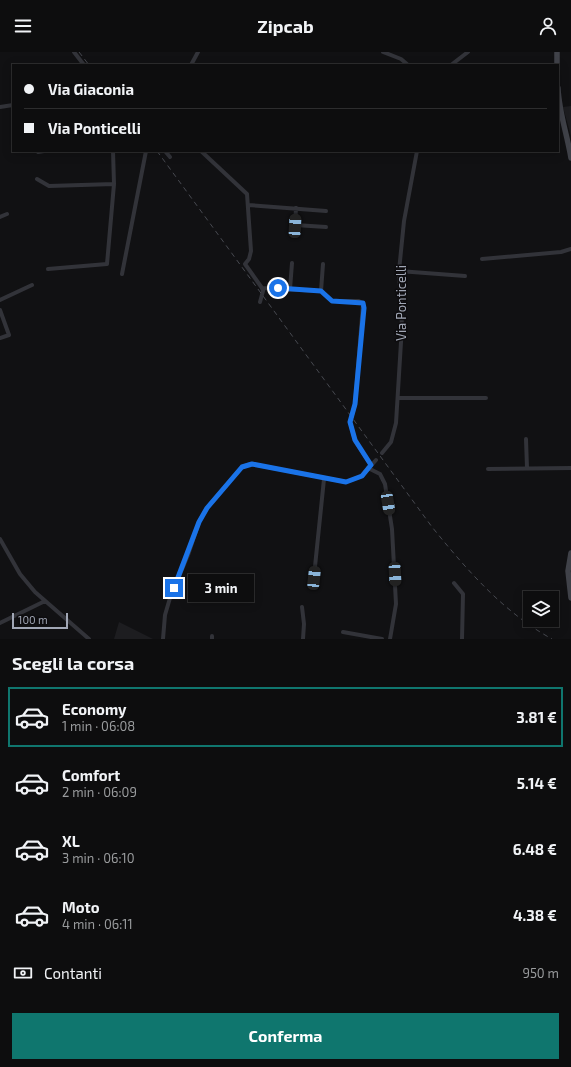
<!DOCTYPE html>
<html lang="it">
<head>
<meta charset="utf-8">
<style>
	body { margin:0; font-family:"Exo 2",sans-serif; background:#1b1b1c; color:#f1f3f6; height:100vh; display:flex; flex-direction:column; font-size:15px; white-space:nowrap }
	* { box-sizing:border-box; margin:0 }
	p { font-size:13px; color:#9a9c9e }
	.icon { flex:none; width:22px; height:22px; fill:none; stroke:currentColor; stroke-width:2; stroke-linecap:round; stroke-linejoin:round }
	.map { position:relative; height:587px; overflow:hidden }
	.drawer { display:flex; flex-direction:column; background:#0d0d0e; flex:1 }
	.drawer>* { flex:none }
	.banner { position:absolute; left:12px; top:12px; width:547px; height:88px; border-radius:0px; box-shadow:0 2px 10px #0003,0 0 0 1px #2d2d2e; display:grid; align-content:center; height:88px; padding:0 12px; background:#0d0d0e }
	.buttons { position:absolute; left:523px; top:539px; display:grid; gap:8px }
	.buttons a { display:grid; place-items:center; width:36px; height:36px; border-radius:0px; background:#0d0d0e; box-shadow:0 2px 10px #0003,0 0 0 1px #2d2d2e; font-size:20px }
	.scale { position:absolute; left:12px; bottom:10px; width:56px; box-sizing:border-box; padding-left:4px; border:2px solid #a1a7b5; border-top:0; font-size:11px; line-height:14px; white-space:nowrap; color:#a1a7b5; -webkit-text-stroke:3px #0d0c0e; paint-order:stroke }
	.end { position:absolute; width:18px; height:18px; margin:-9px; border:5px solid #1a73e8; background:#fff; box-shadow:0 0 0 2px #fff }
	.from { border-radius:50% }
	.bubble { position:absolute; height:28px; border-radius:0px; background:#0d0d0e; box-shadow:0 2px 10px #0003,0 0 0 1px #2d2d2e; font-size:13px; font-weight:700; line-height:28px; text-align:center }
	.car { position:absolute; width:12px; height:24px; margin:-12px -6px; border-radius:5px; box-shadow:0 0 3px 1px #0007; background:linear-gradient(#222 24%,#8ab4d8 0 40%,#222 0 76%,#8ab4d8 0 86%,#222 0) }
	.banner b { display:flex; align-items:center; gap:14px; height:38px; font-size:15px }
	.banner b+b { border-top:1px solid #2d2d2e }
	.banner i { width:10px; height:10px; background:#f1f3f6 }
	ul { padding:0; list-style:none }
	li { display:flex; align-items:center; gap:12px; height:60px; margin:0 8px 6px; padding:0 4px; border:2px solid transparent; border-radius:0px }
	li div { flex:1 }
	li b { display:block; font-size:15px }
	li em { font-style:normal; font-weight:700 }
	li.active { border-color:#0f766e }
	li>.icon { width:36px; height:36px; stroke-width:1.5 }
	h2 { padding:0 12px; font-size:18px; line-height:48px }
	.pay { display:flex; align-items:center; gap:10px; height:44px; padding:0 12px; font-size:15px }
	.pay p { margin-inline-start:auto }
	.button { display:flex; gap:8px; margin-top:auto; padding:8px 12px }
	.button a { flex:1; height:46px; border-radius:0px; background:#0f766e; color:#fff; font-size:16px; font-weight:700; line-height:46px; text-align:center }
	header { display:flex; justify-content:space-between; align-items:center; height:52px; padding:0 12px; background:#0d0d0e; font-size:18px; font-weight:700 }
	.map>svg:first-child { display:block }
	.built { fill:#1d1d20 }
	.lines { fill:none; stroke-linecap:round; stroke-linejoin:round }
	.street { stroke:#323339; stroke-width:4 }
	.secondary { stroke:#404249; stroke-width:5.5 }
	.rail { stroke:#474950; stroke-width:1; stroke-dasharray:5 4; stroke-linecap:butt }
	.route { stroke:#1a73e8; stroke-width:5 }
	.labels { text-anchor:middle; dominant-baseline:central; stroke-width:3; stroke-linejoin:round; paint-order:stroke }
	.street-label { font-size:13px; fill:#a1a7b5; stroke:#0d0c0e }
</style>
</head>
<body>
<header><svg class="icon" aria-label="menu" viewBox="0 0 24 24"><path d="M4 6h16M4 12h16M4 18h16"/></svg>Zipcab<svg class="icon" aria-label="person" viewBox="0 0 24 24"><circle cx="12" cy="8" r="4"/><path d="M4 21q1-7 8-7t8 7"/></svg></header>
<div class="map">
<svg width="571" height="587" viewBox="0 0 571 587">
	<rect width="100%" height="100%" fill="#111113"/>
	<path class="built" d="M571 54V84L563 55Z
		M119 570 153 587H114Z"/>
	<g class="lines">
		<path class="street" d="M74 0 84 13
			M383 0 401 7 408 13
			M191 13 198 0
			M451 13 468 0
			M0 55 13 53
			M165 99 170 105
			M201 99 247 142 251 199 249 207 245 212 262 236 321 239
			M38 100 44 99
			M37 127 49 134 114 132
			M248 153 326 159
			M296 156 295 173 326 175
			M0 165 7 162
			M482 207 561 200 571 197
			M48 217 107 212 114 132 113 99
			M399 219 465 224
			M122 222 146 99
			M290 237 292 211
			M321 239 332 249H359L363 252 355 353 350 370 355 389 371 413
			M321 239 323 212
			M0 248 32 233
			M260 250 263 239 262 236
			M0 258 9 283 0 286
			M398 346H486
			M526 387 527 416
			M382 401 391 390 396 371 402 274 399 219 404 169 417 99
			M368 416 380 422 385 432 392 477 396 552 390 587
			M488 417 571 416
			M0 487 20 522 35 540 89 587
			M454 531 463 542 462 587
			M313 534 324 427
			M302 555 304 572 303 587
			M0 571 45 549
			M343 580 382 587
			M163 587 165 563 170 546 188 503 199 470 207 456 242 415 251 412 346 430 362 424 376 408
			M212 587V584"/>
		<path class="secondary" d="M557 0V13
			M558 36C559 60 567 82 571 106
			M571 501 568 519 571 546"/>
		<path class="rail" d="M79 0 89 13
			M157 99 432 475C467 518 503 560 552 587"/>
	</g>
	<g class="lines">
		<path class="route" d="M174 536 199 470 207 456 242 415 252 412 346 430 362 424 371 413 355 388 350 370 355 352 364 256 363 251 332 249 321 239 278 236"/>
	</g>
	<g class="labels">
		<g class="street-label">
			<text transform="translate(401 251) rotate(-90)">Via Ponticelli</text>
		</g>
	</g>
</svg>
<div class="buttons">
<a><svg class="icon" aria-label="layers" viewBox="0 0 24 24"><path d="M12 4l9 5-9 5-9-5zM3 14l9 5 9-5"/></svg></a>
</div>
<div class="scale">100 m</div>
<i class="end from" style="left:278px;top:236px"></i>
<i class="end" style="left:174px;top:536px"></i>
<div class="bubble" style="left:188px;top:522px;width:66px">3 min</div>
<i class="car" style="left:295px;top:174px;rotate:3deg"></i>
<i class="car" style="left:388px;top:451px;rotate:171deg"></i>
<i class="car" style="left:395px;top:522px;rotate:177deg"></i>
<i class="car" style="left:314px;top:526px;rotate:6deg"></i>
<div class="banner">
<b><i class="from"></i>Via Giaconia</b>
<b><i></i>Via Ponticelli</b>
</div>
</div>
<section class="drawer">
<h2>Scegli la corsa</h2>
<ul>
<li class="active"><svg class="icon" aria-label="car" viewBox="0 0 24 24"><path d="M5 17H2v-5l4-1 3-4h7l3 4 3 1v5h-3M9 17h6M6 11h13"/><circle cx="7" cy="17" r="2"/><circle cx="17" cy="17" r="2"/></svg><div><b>Economy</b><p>1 min · 06:08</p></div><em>3.81 €</em></li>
<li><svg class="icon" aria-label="car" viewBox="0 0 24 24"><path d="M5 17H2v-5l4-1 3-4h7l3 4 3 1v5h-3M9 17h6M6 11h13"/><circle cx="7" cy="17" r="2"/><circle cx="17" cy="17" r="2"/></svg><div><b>Comfort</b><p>2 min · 06:09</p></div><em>5.14 €</em></li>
<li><svg class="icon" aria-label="car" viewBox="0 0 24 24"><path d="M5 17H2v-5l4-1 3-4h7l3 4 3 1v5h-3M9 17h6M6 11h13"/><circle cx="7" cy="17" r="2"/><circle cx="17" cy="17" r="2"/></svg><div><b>XL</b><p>3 min · 06:10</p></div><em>6.48 €</em></li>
<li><svg class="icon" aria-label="car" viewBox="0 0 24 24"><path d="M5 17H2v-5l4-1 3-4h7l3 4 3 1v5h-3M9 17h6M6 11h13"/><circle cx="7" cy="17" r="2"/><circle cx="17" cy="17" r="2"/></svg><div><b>Moto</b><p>4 min · 06:11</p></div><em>4.38 €</em></li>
</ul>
<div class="pay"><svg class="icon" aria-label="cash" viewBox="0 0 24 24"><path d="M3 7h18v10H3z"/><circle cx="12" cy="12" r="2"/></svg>Contanti<p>950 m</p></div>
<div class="button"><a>Conferma</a></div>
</section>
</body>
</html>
